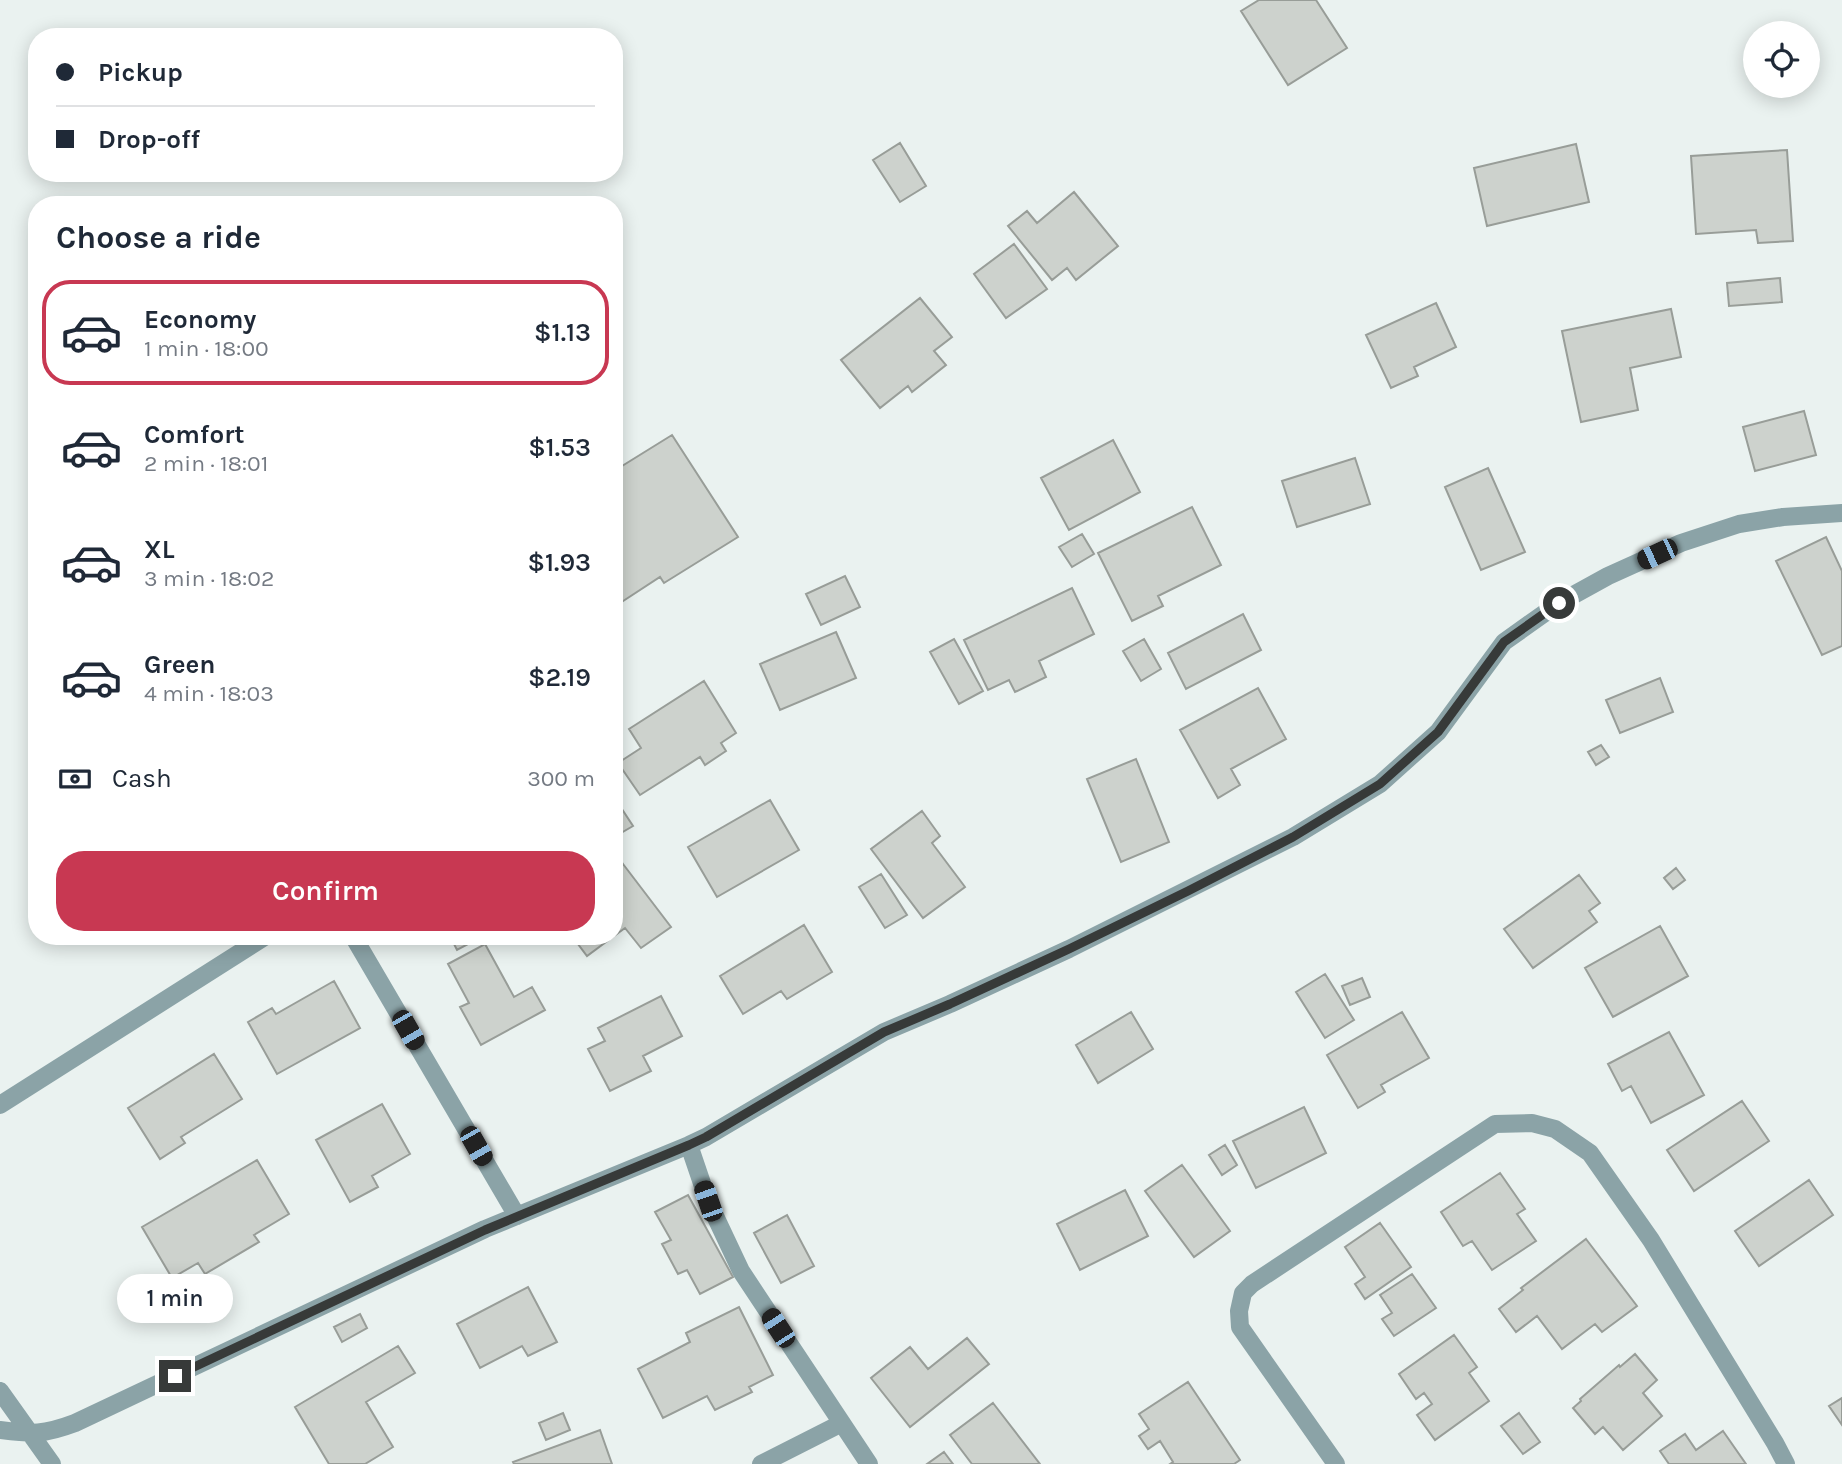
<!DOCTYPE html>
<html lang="en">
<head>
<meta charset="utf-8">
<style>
	body { margin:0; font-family:Karla,sans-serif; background:#f2f2f3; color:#1f2937; height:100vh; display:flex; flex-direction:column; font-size:26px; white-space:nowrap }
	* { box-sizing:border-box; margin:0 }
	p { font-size:23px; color:#747a83 }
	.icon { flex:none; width:38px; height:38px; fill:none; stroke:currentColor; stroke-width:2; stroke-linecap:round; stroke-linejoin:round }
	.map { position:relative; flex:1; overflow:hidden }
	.drawer { position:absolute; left:28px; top:196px; width:595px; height:749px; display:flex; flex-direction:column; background:#fff; border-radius:28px; box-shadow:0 4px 18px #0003 }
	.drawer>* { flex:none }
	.banner { position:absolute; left:28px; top:28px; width:595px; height:154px; border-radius:28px; box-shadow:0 4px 18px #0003; display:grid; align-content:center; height:154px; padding:0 28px; background:#fff }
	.fabs { position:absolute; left:1743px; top:21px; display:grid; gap:14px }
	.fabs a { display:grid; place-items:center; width:77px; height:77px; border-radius:50%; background:#fff; box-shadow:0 4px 18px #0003; font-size:35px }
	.end { position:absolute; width:32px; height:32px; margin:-16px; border:9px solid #373a39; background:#fff; box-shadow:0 0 0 4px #fff }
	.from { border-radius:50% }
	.bubble { position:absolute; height:49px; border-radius:24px; background:#fff; box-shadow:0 4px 18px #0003; font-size:23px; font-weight:600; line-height:49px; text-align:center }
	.car { position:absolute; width:21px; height:42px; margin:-21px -10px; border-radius:9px; box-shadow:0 0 5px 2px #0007; background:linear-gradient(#222 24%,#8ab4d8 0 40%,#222 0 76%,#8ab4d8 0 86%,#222 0) }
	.banner b { display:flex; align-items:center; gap:24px; height:66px; font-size:26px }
	.banner b+b { border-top:2px solid #e0e1e3 }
	.banner i { width:18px; height:18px; background:#1f2937 }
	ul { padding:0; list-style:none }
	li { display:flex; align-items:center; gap:21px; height:105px; margin:0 14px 10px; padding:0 14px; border:4px solid transparent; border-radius:28px }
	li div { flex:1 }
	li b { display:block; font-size:26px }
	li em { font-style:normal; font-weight:600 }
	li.current { border-color:#c83852 }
	li>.icon { width:63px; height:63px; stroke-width:1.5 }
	h2 { padding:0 28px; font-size:32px; line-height:84px }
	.pay { display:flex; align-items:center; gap:18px; height:77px; padding:0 28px; font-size:26px }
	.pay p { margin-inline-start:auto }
	.primary-button { display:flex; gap:14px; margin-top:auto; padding:14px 28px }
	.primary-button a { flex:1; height:80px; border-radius:28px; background:#c83852; color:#fff; font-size:28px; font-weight:600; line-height:80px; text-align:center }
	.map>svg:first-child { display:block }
	.building { fill:#cdd2cd; stroke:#989d98; stroke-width:2 }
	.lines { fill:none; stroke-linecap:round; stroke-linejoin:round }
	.minor { stroke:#8ba3a7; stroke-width:18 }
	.route { stroke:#373a39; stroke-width:9 }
</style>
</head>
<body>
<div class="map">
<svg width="1842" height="1464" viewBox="0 0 1842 1464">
	<rect width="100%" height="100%" fill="#eaf2f0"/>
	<path class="building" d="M1259 0H1316L1347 48 1288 85 1241 11Z
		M900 143 926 186 900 202 873 160Z
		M1576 144 1589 202 1487 226 1474 168Z
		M1787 150 1793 241 1758 243 1756 230 1696 234 1691 156Z
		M1074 192 1118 246 1076 280 1067 268 1052 280 1008 226 1027 211 1037 223Z
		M1014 244 1047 289 1006 318 974 274Z
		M1780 278 1782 302 1729 306 1727 283Z
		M920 298 952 337 934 351 946 365 912 392 908 386 880 408 841 360Z
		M1436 303 1456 347 1414 367 1418 376 1391 388 1366 335Z
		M1671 309 1681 357 1630 368 1638 410 1581 422 1562 331Z
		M1804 411 1816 455 1755 471 1743 427Z
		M672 435 738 537 664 583 660 577 614 607V471Z
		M1113 440 1140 492 1069 530 1041 478Z
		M1355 458 1370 504 1297 527 1282 481Z
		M1488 468 1525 552 1481 570 1445 487Z
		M1192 507 1221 565 1158 596 1163 606 1132 621 1098 553Z
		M1082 534 1094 554 1072 567 1059 547Z
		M1826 537 1842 571V646L1822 655 1776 561Z
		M845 576 860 607 821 625 806 594Z
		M1072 588 1094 634 1039 661 1046 677 1015 692 1009 680 988 690 964 640Z
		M1243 614 1261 650 1186 689 1168 653Z
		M836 632 856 678 780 710 760 664Z
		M954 639 983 691 959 704 930 652Z
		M1144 639 1161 669 1141 681 1123 651Z
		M1660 678 1673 712 1620 733 1606 700Z
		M704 681 736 733 721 743 726 751 705 765 700 757 640 795 618 763 641 748 629 729Z
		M1258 688 1286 739 1231 769 1240 785 1218 798 1180 730Z
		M1601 745 1609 757 1596 765 1588 752Z
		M1136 759 1169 842 1121 862 1087 779Z
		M614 797 633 826 614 837Z
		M770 800 799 850 717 897 688 847Z
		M922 811 940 836 932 843 965 887 923 918 871 849Z
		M623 864 671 927 641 948 625 928 614 936V871Z
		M1676 868 1685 880 1673 889 1664 878Z
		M881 874 907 915 885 928 859 887Z
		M1579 875 1600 903 1589 911 1597 922 1533 968 1504 929Z
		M804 925 832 972 787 999 781 991 743 1014 720 976Z
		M1660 926 1688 976 1613 1017 1585 968Z
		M450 936H483L457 950Z
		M572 936H614L587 956Z
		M485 944 514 997 532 987 545 1010 481 1045 460 1007 469 1003 448 964Z
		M1325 974 1354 1020 1325 1038 1296 992Z
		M1362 978 1370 997 1350 1005 1342 986Z
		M334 981 360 1028 277 1074 248 1022 272 1008 276 1014Z
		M661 996 682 1036 643 1056 651 1071 610 1091 588 1049 605 1041 598 1028Z
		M1131 1012 1153 1049 1098 1083 1076 1045Z
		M1402 1012 1429 1058 1381 1085 1385 1092 1358 1108 1327 1055Z
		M1669 1032 1704 1095 1651 1123 1631 1086 1622 1091 1608 1064Z
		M214 1054 242 1099 181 1137 185 1143 160 1159 128 1108Z
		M1742 1101 1769 1141 1694 1191 1667 1150Z
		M382 1104 410 1154 372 1176 378 1187 350 1202 316 1140Z
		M1304 1107 1326 1153 1256 1188 1233 1141Z
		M1225 1145 1237 1165 1222 1175 1209 1155Z
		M257 1160 289 1214 254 1235 259 1242 205 1274 198 1263 172 1278 142 1227Z
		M1182 1165 1230 1231 1194 1257 1145 1191Z
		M1500 1173 1525 1209 1517 1214 1536 1241 1492 1270 1472 1241 1463 1246 1441 1212Z
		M1809 1180 1833 1215 1759 1266 1735 1231Z
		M1125 1190 1148 1236 1080 1270 1057 1224Z
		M688 1195 733 1277 700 1294 687 1270 678 1274 662 1244 671 1240 655 1212Z
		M787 1215 814 1266 781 1283 754 1233Z
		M1380 1223 1411 1267 1365 1299 1355 1284 1365 1277 1345 1247Z
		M1586 1239 1637 1306 1602 1332 1595 1324 1562 1349 1537 1316 1516 1332 1499 1309 1523 1290 1521 1288Z
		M1412 1274 1436 1308 1394 1336 1382 1319 1392 1313 1380 1295Z
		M528 1287 557 1342 528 1356 522 1346 480 1368 457 1324Z
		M739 1307 773 1375 749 1387 752 1392 715 1410 707 1396 663 1418 638 1369 690 1342 686 1333Z
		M360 1314 367 1328 342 1342 334 1327Z
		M1454 1335 1477 1367 1469 1373 1489 1401 1435 1440 1417 1415 1432 1404 1424 1393 1416 1399 1399 1374Z
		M967 1338 989 1364 910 1427 871 1378 910 1347 928 1369Z
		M398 1346 415 1373 366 1402 393 1447 365 1464H329L295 1407Z
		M1635 1354 1657 1380 1643 1393 1662 1416 1623 1450 1603 1427 1595 1434 1573 1408 1581 1401 1580 1399 1619 1365 1620 1367Z
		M1188 1382 1240 1460 1234 1464H1170L1173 1462 1160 1441 1148 1449 1139 1436 1149 1429 1139 1414Z
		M1842 1398V1425L1829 1406Z
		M993 1403 1040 1464H972L950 1435Z
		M563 1413 570 1430 546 1440 539 1423Z
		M1519 1413 1540 1442 1523 1454 1501 1426Z
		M600 1430 612 1464H514L513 1462Z
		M1723 1431 1746 1464H1669L1660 1451 1685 1434 1696 1450Z
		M944 1452 953 1464H927Z"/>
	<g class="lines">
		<path class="minor" d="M353 936 517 1216
			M0 1105 266 936
			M689 1145 708 1201 741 1271 869 1464
			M0 1391 52 1464
			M0 1430C33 1434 43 1435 75 1423L485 1229 689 1145 706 1137 884 1032 950 1004 1069 949 1293 837 1380 784 1438 732 1504 642 1559 603 1608 576 1681 543 1739 524 1783 517 1842 513
			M761 1464 842 1423
			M1336 1464 1240 1327 1239 1311 1243 1293 1252 1284 1495 1124 1532 1123 1555 1129 1590 1153 1651 1240 1775 1443 1786 1464"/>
	</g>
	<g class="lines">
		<path class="route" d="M175 1376 485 1230 689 1145 706 1137 884 1032 950 1004 1069 949 1188 891 1293 837 1380 784 1438 732 1504 642 1559 603"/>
	</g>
</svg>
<div class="fabs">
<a><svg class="icon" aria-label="locate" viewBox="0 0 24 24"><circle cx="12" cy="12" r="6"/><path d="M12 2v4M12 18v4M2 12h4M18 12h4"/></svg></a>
</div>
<i class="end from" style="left:1559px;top:603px"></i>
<i class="end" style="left:175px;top:1376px"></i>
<div class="bubble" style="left:117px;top:1274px;width:116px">1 min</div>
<i class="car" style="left:1657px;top:554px;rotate:245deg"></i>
<i class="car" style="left:408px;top:1030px;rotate:150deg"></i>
<i class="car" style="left:476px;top:1146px;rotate:150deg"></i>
<i class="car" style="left:708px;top:1201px;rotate:341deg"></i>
<i class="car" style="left:778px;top:1328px;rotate:327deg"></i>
<div class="banner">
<b><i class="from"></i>Pickup</b>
<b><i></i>Drop-off</b>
</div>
<section class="drawer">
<h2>Choose a ride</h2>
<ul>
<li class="current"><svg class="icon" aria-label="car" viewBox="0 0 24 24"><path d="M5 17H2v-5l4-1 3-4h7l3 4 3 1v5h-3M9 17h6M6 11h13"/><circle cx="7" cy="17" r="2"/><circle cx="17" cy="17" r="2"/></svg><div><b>Economy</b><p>1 min · 18:00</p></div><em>$1.13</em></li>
<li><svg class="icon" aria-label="car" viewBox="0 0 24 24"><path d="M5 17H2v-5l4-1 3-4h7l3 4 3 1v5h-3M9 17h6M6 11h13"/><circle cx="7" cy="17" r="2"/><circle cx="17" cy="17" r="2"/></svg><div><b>Comfort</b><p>2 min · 18:01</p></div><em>$1.53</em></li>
<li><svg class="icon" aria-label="car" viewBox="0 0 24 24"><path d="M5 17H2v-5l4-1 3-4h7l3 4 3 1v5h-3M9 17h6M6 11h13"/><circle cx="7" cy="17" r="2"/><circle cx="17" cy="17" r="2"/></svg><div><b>XL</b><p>3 min · 18:02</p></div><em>$1.93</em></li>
<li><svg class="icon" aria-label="car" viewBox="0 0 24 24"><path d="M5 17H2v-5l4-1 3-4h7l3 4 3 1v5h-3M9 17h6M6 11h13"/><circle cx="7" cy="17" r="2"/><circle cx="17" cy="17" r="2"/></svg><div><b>Green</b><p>4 min · 18:03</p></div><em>$2.19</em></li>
</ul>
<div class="pay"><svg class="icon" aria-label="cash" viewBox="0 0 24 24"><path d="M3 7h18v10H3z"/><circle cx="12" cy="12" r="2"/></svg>Cash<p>300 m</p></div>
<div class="primary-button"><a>Confirm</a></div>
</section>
</div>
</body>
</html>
